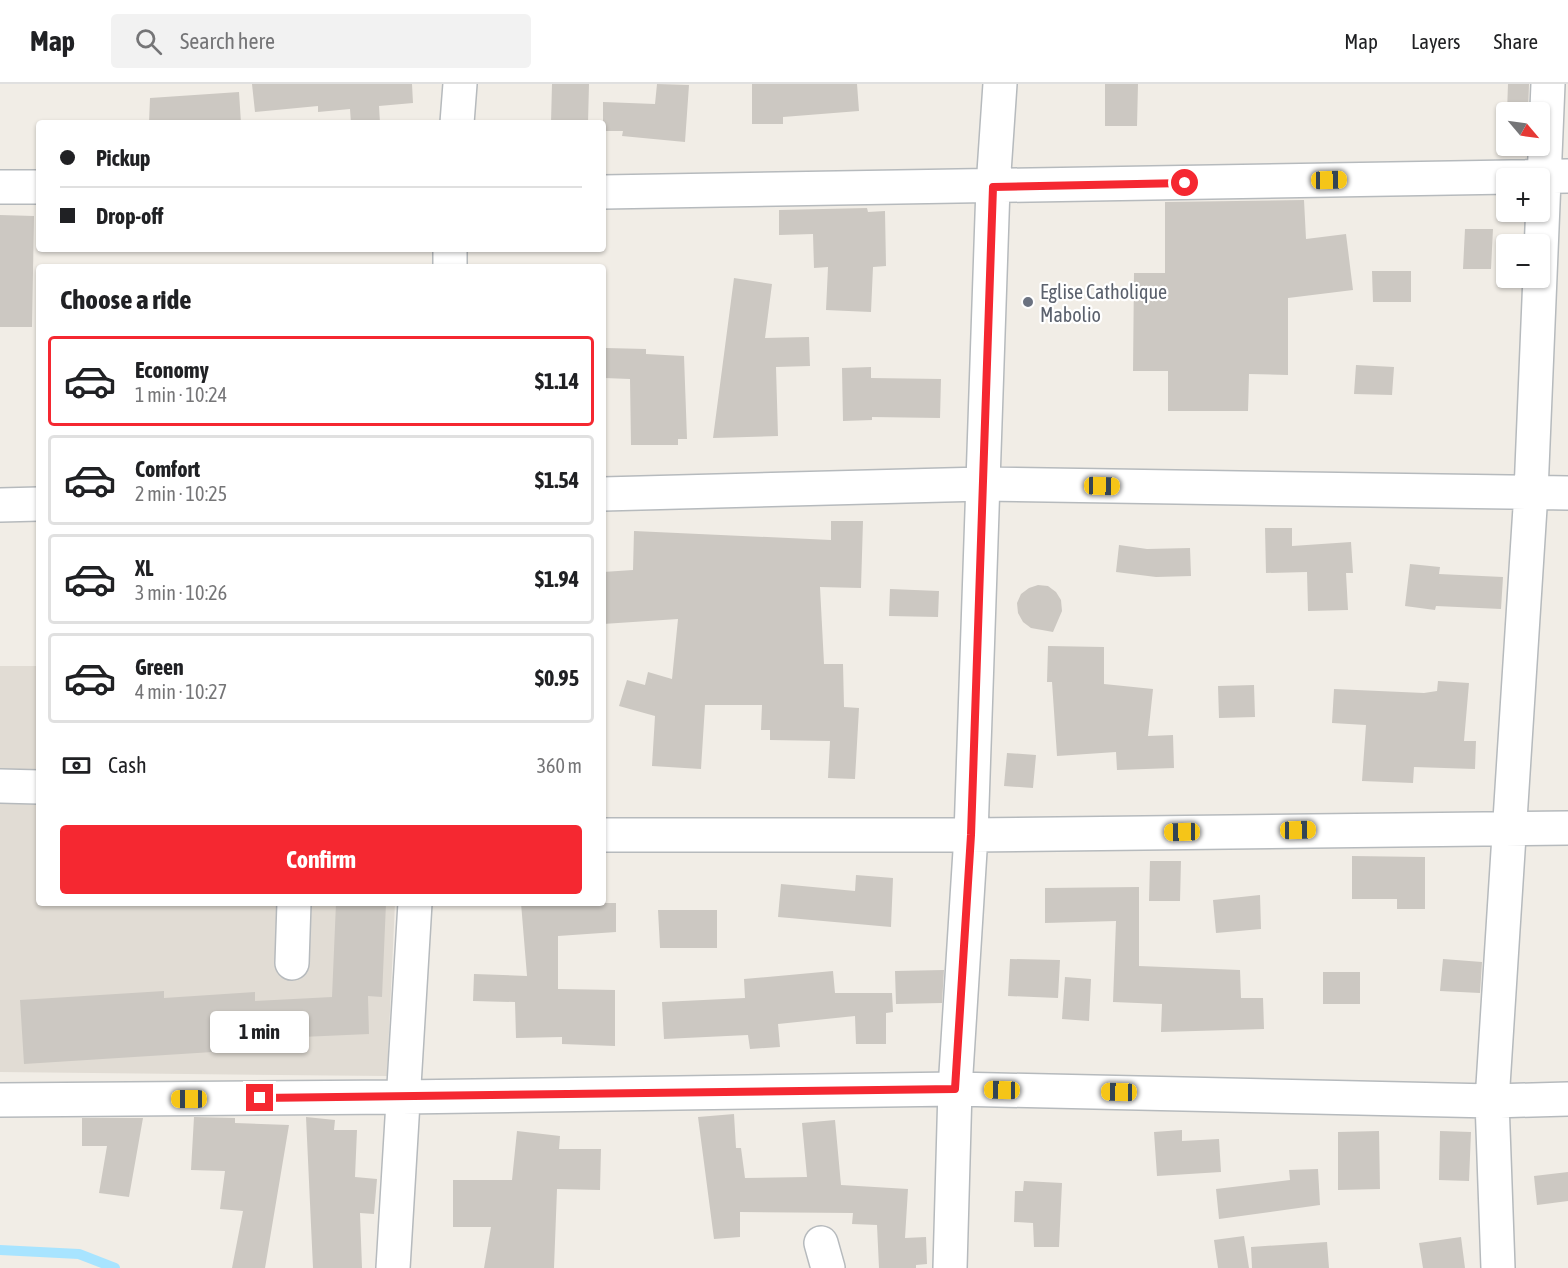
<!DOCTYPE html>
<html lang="en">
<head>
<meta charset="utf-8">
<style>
	body { margin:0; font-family:"Asap Condensed",sans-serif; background:#f2f2f2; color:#202124; height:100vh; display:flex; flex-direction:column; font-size:22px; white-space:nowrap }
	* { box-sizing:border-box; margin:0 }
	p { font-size:20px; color:#757577 }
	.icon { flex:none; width:33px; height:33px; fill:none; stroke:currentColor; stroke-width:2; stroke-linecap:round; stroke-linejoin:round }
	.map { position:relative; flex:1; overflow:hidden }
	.side { position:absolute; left:36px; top:180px; width:570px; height:642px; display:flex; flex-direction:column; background:#fff; border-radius:6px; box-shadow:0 2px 4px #0004 }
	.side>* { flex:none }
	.top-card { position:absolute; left:36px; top:36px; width:570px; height:132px; border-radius:6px; box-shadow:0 2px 4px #0004; display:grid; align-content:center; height:132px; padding:0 24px; background:#fff }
	.needle { width:39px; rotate:119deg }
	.buttons { position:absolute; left:1496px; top:18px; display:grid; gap:12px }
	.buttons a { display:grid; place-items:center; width:54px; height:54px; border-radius:6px; background:#fff; box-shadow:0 2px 4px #0004; font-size:30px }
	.end { position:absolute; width:27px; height:27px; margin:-14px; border:8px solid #f52831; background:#fff; box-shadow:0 0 0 3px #fff }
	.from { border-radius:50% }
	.bubble { position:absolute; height:42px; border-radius:6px; background:#fff; box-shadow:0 2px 4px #0004; font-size:20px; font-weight:700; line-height:42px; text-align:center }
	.car { position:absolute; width:18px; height:36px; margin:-18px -9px; border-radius:8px; box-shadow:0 0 4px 2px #0007; background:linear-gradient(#f5c518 24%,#345 0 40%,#f5c518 0 76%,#345 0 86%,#f5c518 0) }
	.top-card b { display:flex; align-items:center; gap:21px; height:57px; font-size:22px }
	.top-card b+b { border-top:2px solid #e0e0e0 }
	.top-card i { width:15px; height:15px; background:#202124 }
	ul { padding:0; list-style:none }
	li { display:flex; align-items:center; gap:18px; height:90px; margin:0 12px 9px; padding:0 12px; border:3px solid #e0e0e0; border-radius:6px }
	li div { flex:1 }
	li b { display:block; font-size:22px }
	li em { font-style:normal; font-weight:700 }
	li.selected { border-color:#f52831 }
	li>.icon { width:54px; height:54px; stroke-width:1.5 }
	h2 { padding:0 24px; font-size:27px; line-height:72px }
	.pay { display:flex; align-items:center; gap:15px; height:66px; padding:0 24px; font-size:22px }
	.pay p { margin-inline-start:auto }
	.action { display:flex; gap:12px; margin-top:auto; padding:12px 24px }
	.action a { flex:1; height:69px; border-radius:6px; background:#f52831; color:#fff; font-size:24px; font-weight:700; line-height:69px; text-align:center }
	header { display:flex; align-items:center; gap:36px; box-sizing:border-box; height:84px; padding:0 30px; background:#fff; border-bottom:2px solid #e0e0e0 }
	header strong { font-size:28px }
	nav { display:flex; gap:33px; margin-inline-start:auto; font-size:21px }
	.search { width:420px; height:54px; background:#f2f2f2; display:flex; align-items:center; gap:15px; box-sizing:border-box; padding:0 21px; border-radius:6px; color:#757577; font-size:22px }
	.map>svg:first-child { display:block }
	.education { fill:#e1dcd4 }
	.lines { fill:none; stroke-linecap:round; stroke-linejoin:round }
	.stream { stroke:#a8e4ff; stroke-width:10 }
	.building { fill:#ccc8c2 }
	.minor-casing { stroke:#b6babd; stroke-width:36 }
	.minor { stroke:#fff; stroke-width:33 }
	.route { stroke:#f52831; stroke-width:8 }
	.worship-dot { fill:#6b7280; stroke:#fff; stroke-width:2 }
	.labels { text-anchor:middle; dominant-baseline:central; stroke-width:4.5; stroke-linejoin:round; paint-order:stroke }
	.worship-label { font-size:20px; fill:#5b616d; stroke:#fff; text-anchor:start }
</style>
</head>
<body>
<header>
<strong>Map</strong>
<div class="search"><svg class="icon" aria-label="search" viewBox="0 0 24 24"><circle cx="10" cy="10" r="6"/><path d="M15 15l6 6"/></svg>Search here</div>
<nav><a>Map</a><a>Layers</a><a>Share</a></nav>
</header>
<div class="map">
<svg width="1568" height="1184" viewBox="0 0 1568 1184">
	<rect width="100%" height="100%" fill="#f1ede6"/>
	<path class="education" d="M0 582H39V819H395L387 992 0 988Z"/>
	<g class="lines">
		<path class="stream" d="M0 1166 79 1170 115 1184"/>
	</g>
	<path class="building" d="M252 0H412L413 19 379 22 380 39H351L350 25 318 28V22L255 28Z
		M552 0H589L588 39H551Z
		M657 0 689 1 685 58 622 52 623 47H603V18L655 20Z
		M752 0H857L859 27 783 33V40H752Z
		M1105 0H1138L1137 42H1105Z
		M1508 0H1529L1528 28H1507Z
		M239 8 241 39H149L150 14Z
		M1304 116 1306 155 1346 150 1353 206 1288 214V291L1249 290 1248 327H1168V287H1133L1134 189H1165V118Z
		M867 124 868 128 885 127 886 182 873 183 871 228 826 226 828 183 814 184 813 150 779 151V126Z
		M0 131 34 132 32 243H0Z
		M1465 145H1493L1491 185H1463Z
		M1372 187H1411V218H1373Z
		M734 194 772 200 765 254 809 253 810 282 776 283 778 352 713 354Z
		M606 264 646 265V270L684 272 687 355H678V361H631L630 295 604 294Z
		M1356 281 1394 283 1392 311 1354 310Z
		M871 283V294L941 295 940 334 872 333V336L843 337 842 284Z
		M831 437H863L861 504 820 503 824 580H843L844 623 859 624 855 695 828 694 830 657 770 656V646H761L762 621H705L701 685 652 682 655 632 619 622 627 596 645 601 648 588 672 595 678 535 603 540V488L633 486 634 447 831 456Z
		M1265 444H1292V462L1351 458 1353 489H1346L1348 526 1308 527 1307 488 1266 489Z
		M1119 461 1147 465 1190 464 1191 492 1156 493 1116 488Z
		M1410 480 1440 483 1439 490 1503 493 1501 525 1436 522 1435 526 1405 522Z
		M1038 501 1048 502 1056 508 1061 516 1062 527 1053 548 1031 544 1023 538 1018 529 1017 519 1021 510 1029 504Z
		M890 505 939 507 938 533 889 532Z
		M1048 562 1104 563V600L1153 605 1148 652 1173 651 1174 684 1117 686 1116 668 1057 672 1052 598H1047Z
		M1438 597 1469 599 1464 657H1476L1475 685 1414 683 1413 699 1362 697 1366 641 1332 639 1334 605 1424 609 1437 607Z
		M1254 601 1255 633 1219 634 1218 602Z
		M1007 669 1036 671 1033 704 1004 702Z
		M1352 772 1425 773V825H1397V815H1352Z
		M1150 777H1181L1180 817H1149Z
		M856 791 893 794 891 843 778 833 781 800 855 807Z
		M1139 803V882L1240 886 1241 914H1263L1264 945 1161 948 1162 920 1113 918 1116 837 1045 839V804Z
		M1260 811 1261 845 1216 849 1213 816Z
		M336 819H386L382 913 368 912 369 950 257 955 258 965 24 980 20 916 164 907V914L255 908V917L332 913Z
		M521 819H616V848L558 852V905L615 906V962L562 960V953L516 954 515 918 473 917 474 890 527 892Z
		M658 826H717V864H660Z
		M1010 875 1060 876 1058 914 1008 912Z
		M1443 875 1482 878 1480 909 1440 907Z
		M944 886 942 919 896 920 895 887Z
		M833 887 835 909H892L893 928 886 929V960H856L855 932 778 940 780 963 750 965 748 951 664 955 662 918 745 914 744 895Z
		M1323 888H1360V920H1323Z
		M1065 893 1091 895 1089 937 1062 935Z
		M734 1030 736 1064H741L745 1094 807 1093 802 1039 835 1036 841 1101 908 1105 905 1154 926 1153 927 1180 916 1181V1184H879L877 1141 852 1140 853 1129 740 1128V1153L714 1155 698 1033Z
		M194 1033 235 1034V1039L289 1041 265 1184H232L243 1127 220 1125 225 1087 191 1086Z
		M306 1033 335 1036 334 1046H357L355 1093 377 1095 374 1130 360 1129 362 1184H313Z
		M82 1034H143L129 1113 99 1109 107 1062H82Z
		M1182 1046V1057L1219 1055 1221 1088 1157 1092 1154 1048Z
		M517 1047 560 1052 559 1065H601L600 1106 557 1105 554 1184H484L491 1143H453V1096H512Z
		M1379 1047 1380 1105 1338 1106V1048Z
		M1440 1047 1471 1048 1469 1097 1439 1096Z
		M1318 1085 1320 1121 1219 1135 1216 1105 1290 1096 1289 1086Z
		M1568 1088V1117L1537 1121 1534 1092Z
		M1024 1097 1062 1099 1059 1163H1034L1033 1139 1014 1138 1015 1107H1023Z
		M1244 1152 1249 1184H1218L1214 1156Z
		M1461 1153 1465 1184H1423L1419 1159Z
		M1327 1158 1329 1184H1252L1251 1163Z"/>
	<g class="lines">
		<g class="minor-casing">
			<path id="minor" d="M457 39 460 0
				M0 103H39
				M603 108 1568 92
				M450 183V165
				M603 410 983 400 1568 409
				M0 421 39 420
				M0 702 39 703
				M603 751H971L1568 744
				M292 879 294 819
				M0 1016 402 1013 955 1005 1492 1017 1568 1015
				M821 1159 828 1184
				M393 1184 415 819
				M950 1184 955 1005 971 751 993 103 1000 0
				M1498 1184 1492 1017 1531 408 1548 0"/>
		</g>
		<use href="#minor" class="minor"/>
	</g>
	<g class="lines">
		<path class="route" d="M260 1014 955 1005 971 751 993 103 1185 99"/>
	</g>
	<circle class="worship-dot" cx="1028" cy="218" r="6"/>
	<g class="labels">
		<g class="worship-label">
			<text x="1040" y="207">Eglise Catholique<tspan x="1040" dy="23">Mabolio</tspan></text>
		</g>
	</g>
</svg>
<div class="buttons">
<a><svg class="needle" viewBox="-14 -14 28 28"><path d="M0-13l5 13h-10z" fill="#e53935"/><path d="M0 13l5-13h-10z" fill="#757577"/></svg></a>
<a>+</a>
<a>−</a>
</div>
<i class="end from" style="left:1185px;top:99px"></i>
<i class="end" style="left:260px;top:1014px"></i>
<div class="bubble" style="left:210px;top:927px;width:99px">1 min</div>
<i class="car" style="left:1329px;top:96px;rotate:89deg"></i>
<i class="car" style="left:1102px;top:402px;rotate:91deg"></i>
<i class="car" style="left:1298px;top:746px;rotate:89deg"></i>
<i class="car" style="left:1182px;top:748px;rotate:269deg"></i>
<i class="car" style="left:1002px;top:1006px;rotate:271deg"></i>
<i class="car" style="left:1119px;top:1008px;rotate:271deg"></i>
<i class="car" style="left:189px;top:1015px;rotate:270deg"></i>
<div class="top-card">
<b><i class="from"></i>Pickup</b>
<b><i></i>Drop-off</b>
</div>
<section class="side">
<h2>Choose a ride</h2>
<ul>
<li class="selected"><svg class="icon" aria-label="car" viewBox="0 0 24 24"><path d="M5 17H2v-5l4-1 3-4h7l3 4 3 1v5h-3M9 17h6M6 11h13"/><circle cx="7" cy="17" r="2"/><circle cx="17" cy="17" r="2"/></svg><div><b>Economy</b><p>1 min · 10:24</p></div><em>$1.14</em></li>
<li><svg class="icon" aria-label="car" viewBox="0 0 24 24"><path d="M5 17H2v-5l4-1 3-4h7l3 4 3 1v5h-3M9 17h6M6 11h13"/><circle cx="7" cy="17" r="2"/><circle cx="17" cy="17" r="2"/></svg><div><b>Comfort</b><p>2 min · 10:25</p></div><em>$1.54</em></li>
<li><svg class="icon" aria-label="car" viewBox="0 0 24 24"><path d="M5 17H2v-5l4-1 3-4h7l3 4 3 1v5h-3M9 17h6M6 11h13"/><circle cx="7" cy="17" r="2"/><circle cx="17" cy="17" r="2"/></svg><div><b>XL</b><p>3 min · 10:26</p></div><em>$1.94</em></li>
<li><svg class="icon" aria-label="car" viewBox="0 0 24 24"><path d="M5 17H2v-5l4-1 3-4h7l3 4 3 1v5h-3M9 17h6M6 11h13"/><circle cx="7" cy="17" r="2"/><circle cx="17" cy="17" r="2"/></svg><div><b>Green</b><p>4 min · 10:27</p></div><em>$0.95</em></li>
</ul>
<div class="pay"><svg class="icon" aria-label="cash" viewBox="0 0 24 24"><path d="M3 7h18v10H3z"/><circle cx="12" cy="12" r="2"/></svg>Cash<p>360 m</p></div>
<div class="action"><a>Confirm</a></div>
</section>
</div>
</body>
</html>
